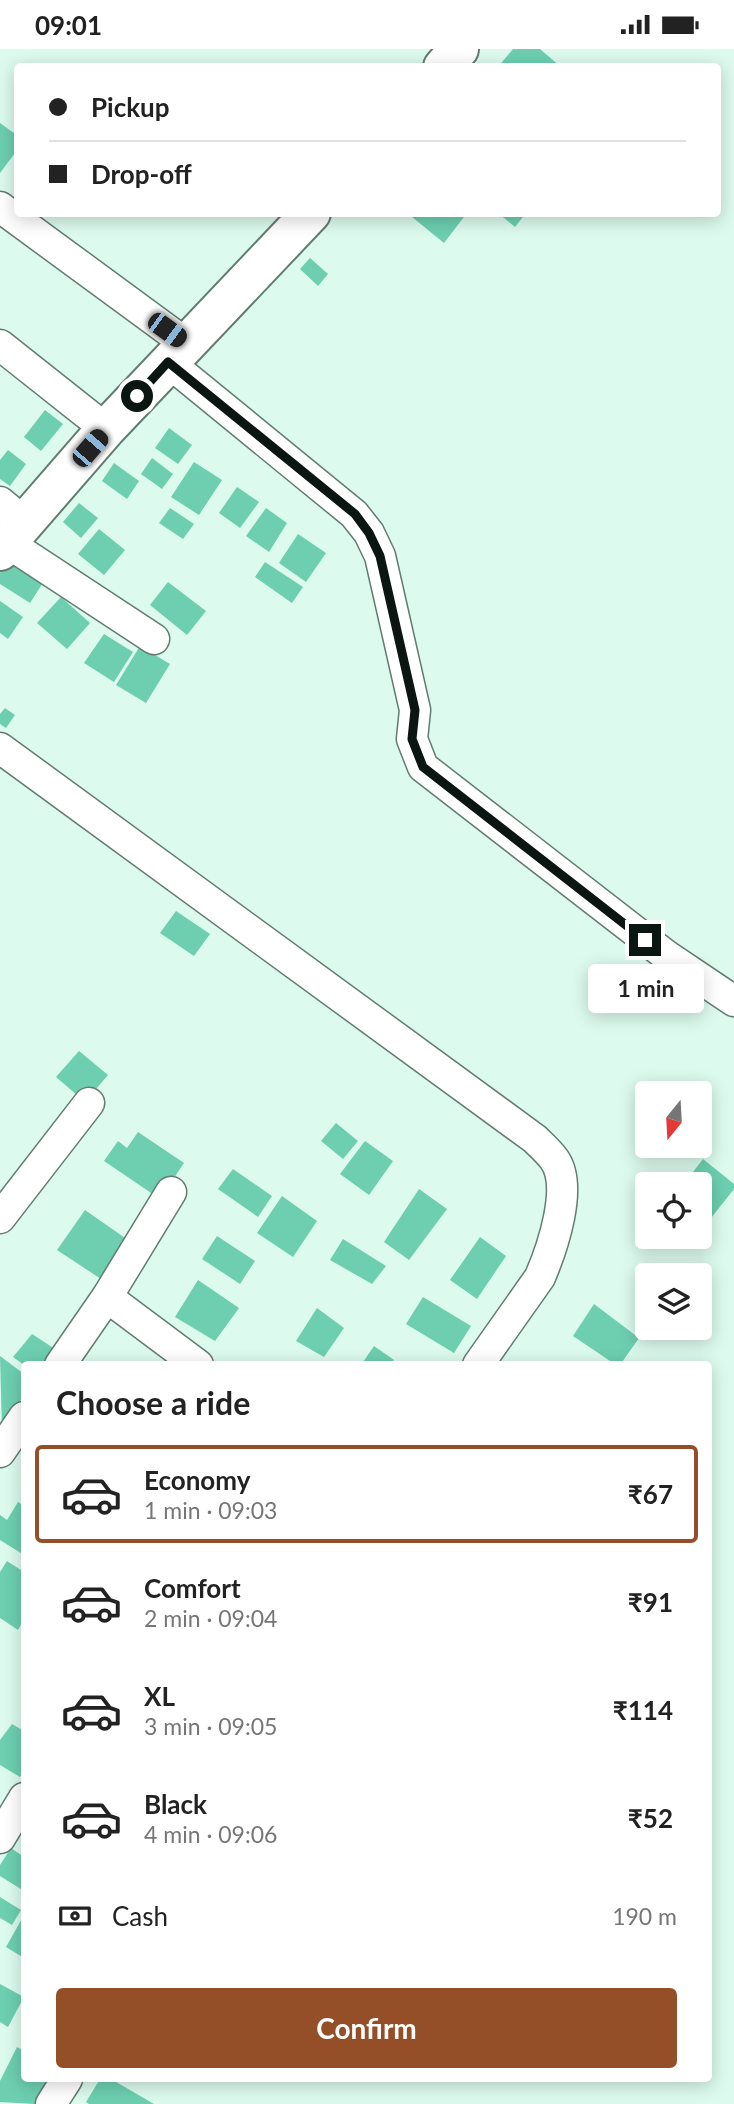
<!DOCTYPE html>
<html lang="en">
<head>
<meta charset="utf-8">
<style>
	body { margin:0; font-family:Lato,sans-serif; background:#f6f6f6; color:#222; height:100vh; display:flex; flex-direction:column; font-size:26px; white-space:nowrap }
	* { box-sizing:border-box; margin:0 }
	p { font-size:23px; color:#767676 }
	.icon { flex:none; width:38px; height:38px; fill:none; stroke:currentColor; stroke-width:2; stroke-linecap:round; stroke-linejoin:round }
	.map { position:relative; flex:1; overflow:hidden }
	.side { position:absolute; left:21px; top:1312px; width:691px; height:721px; display:flex; flex-direction:column; background:#fff; border-radius:7px; box-shadow:0 4px 18px #0003 }
	.side>* { flex:none }
	.hud { position:absolute; left:14px; top:14px; width:707px; height:154px; border-radius:7px; box-shadow:0 4px 18px #0003; display:grid; align-content:center; height:154px; padding:0 35px; background:#fff }
	.needle { width:46px; rotate:198deg }
	.tools { position:absolute; left:635px; top:1032px; display:grid; gap:14px }
	.tools a { display:grid; place-items:center; width:77px; height:77px; border-radius:7px; background:#fff; box-shadow:0 4px 18px #0003; font-size:35px }
	.end { position:absolute; width:32px; height:32px; margin:-16px; border:9px solid #0b1612; background:#fff; box-shadow:0 0 0 4px #fff }
	.from { border-radius:50% }
	.bubble { position:absolute; height:49px; border-radius:7px; background:#fff; box-shadow:0 4px 18px #0003; font-size:23px; font-weight:700; line-height:49px; text-align:center }
	.car { position:absolute; width:21px; height:42px; margin:-21px -10px; border-radius:9px; box-shadow:0 0 5px 2px #0007; background:linear-gradient(#222 24%,#8ab4d8 0 40%,#222 0 76%,#8ab4d8 0 86%,#222 0) }
	.hud b { display:flex; align-items:center; gap:24px; height:66px; font-size:26px }
	.hud b+b { border-top:2px solid #e0e0e0 }
	.hud i { width:18px; height:18px; background:#222 }
	ul { padding:0; list-style:none }
	li { display:flex; align-items:center; gap:21px; height:98px; margin:0 14px 10px; padding:0 21px; border:4px solid transparent; border-radius:7px }
	li div { flex:1 }
	li b { display:block; font-size:26px }
	li em { font-style:normal; font-weight:700 }
	li.on { border-color:#954f28 }
	li>.icon { width:63px; height:63px; stroke-width:1.5 }
	h2 { padding:0 35px; font-size:32px; line-height:84px }
	.pay { display:flex; align-items:center; gap:18px; height:77px; padding:0 35px; font-size:26px }
	.pay p { margin-inline-start:auto }
	.cta { display:flex; gap:14px; margin-top:auto; padding:14px 35px }
	.cta a { flex:1; height:80px; border-radius:7px; background:#954f28; color:#fff; font-size:28px; font-weight:700; line-height:80px; text-align:center }
	.status { display:flex; justify-content:space-between; align-items:center; height:49px; padding:0 35px; background:#fff; direction:ltr }
	.status svg { height:19px; fill:currentColor }
	.map>svg:first-child { display:block }
	.building { fill:#6dcfb0 }
	.lines { fill:none; stroke-linecap:round; stroke-linejoin:round }
	.street-casing { stroke:#627c72; stroke-width:33 }
	.secondary-casing { stroke:#627c72; stroke-width:42 }
	.street { stroke:#fff; stroke-width:30 }
	.secondary { stroke:#fff; stroke-width:38 }
	.route { stroke:#0b1612; stroke-width:9 }
</style>
</head>
<body>
<div class="status"><b>09:01</b><svg viewBox="0 0 49 12"><path d="M0 12V9h3v3zM5 12V6h3v6zM10 12V3h3v9zM15 12V0h3v12zM26 1h20v11H26zM47 4h2v5h-2z"/></svg></div>
<div class="map">
<svg width="734" height="2055" viewBox="0 0 734 2055">
	<rect width="100%" height="100%" fill="#dcfaee"/>
	<path class="building" d="M513 0H540L561 18H498Z
		M0 74 18 87V100L0 124Z
		M407 164H467L444 194Z
		M498 164H526L515 178Z
		M310 209 328 225 318 237 300 220Z
		M45 361 63 375 41 402 24 388Z
		M169 379 192 396 178 415 155 399Z
		M8 401 26 415 10 437 0 430V411Z
		M152 409 173 425 162 440 141 425Z
		M194 413 222 431 199 466 171 448Z
		M114 414 139 432 127 450 102 432Z
		M237 438 259 453 240 479 219 464Z
		M79 454 98 469 81 489 63 473Z
		M170 459 194 475 183 490 159 474Z
		M266 459 287 474 269 503 246 487Z
		M99 480 125 501 104 526 78 505Z
		M298 485 326 504 306 533 279 514Z
		M10 507 46 529 30 554 0 535V524Z
		M265 513 303 538 292 554 255 528Z
		M168 533 206 562 187 586 150 556Z
		M61 548 90 574 67 600 37 574Z
		M0 552 23 568 8 590 0 584Z
		M104 585 133 603 114 633 84 614Z
		M140 597 170 615 146 654 116 636Z
		M5 659 15 666 6 679 0 675V665Z
		M176 862 210 885 194 907 160 884Z
		M79 1002 108 1026 85 1053 56 1028Z
		M336 1074 358 1092 343 1110 321 1092Z
		M138 1083 184 1114 160 1150 104 1112 118 1092 127 1099Z
		M365 1092 393 1112 369 1146 340 1125Z
		M703 1110 734 1135V1140L700 1183V1136H683Z
		M233 1120 272 1147 258 1168 218 1140Z
		M419 1140 447 1160 409 1211 384 1193Z
		M282 1147 317 1172 293 1208 257 1184Z
		M85 1161 128 1191 101 1230 57 1201Z
		M217 1187 255 1212 240 1235 202 1210Z
		M480 1188 506 1207 477 1250 450 1231Z
		M343 1190 386 1217 372 1235 330 1211Z
		M198 1231 239 1259 215 1292 175 1268Z
		M423 1248 471 1277 454 1304 406 1275Z
		M594 1255 639 1289 620 1316H616L573 1287Z
		M317 1259 344 1279 324 1308 296 1292Z
		M32 1285 58 1302 48 1316H24L13 1308Z
		M374 1297 394 1311 390 1316H361Z
		M0 1307 24 1325V1346L2 1380Z
		M18 1453 24 1457V1506L0 1491V1466L7 1471Z
		M7 1512 24 1523V1570L18 1581 0 1569V1523Z
		M12 1675 24 1682V1721L20 1728 0 1716V1691Z
		M11 1799 24 1808V1842L0 1827V1816Z
		M0 1848 21 1861 12 1876 0 1869Z
		M24 1866V1909L6 1898Z
		M0 1935 24 1948 8 1978 0 1973Z
		M17 1998 24 2002V2030H48L35 2055 0 2053V2032Z
		M100 2030H111L154 2055H89L86 2053Z"/>
	<g class="lines">
		<g class="street-casing">
			<path id="street" d="M0 158 188 296
				M0 296 106 380
				M168 313 354 465 369 484 380 507 415 661 412 690 423 718 667 907 734 952
				M0 453 24 473
				M8 494 154 590
				M0 699 535 1090C541 1096 549 1103 554 1110 574 1137 552 1200 540 1228L478 1316
				M0 1169 89 1054
				M107 1248 198 1316
				M60 1316 107 1248 171 1143
				M0 1403 24 1368
				M0 1789 24 1749
				M51 2055 67 2030"/>
		</g>
		<g class="secondary-casing">
			<path id="secondary" d="M443 18 459 0
				M0 502 106 380 311 164"/>
		</g>
		<use href="#street" class="street"/>
		<use href="#secondary" class="secondary"/>
	</g>
	<g class="lines">
		<path class="route" d="M137 347 168 313 355 465 369 484 380 507 415 661 412 690 423 718 645 891"/>
	</g>
</svg>
<div class="tools">
<a><svg class="needle" viewBox="-14 -14 28 28"><path d="M0-13l5 13h-10z" fill="#e53935"/><path d="M0 13l5-13h-10z" fill="#767676"/></svg></a>
<a><svg class="icon" aria-label="locate" viewBox="0 0 24 24"><circle cx="12" cy="12" r="6"/><path d="M12 2v4M12 18v4M2 12h4M18 12h4"/></svg></a>
<a><svg class="icon" aria-label="layers" viewBox="0 0 24 24"><path d="M12 4l9 5-9 5-9-5zM3 14l9 5 9-5"/></svg></a>
</div>
<i class="end from" style="left:137px;top:347px"></i>
<i class="end" style="left:645px;top:891px"></i>
<div class="bubble" style="left:588px;top:915px;width:116px">1 min</div>
<i class="car" style="left:167px;top:281px;rotate:126deg"></i>
<i class="car" style="left:90px;top:399px;rotate:41deg"></i>
<div class="hud">
<b><i class="from"></i>Pickup</b>
<b><i></i>Drop-off</b>
</div>
<section class="side">
<h2>Choose a ride</h2>
<ul>
<li class="on"><svg class="icon" aria-label="car" viewBox="0 0 24 24"><path d="M5 17H2v-5l4-1 3-4h7l3 4 3 1v5h-3M9 17h6M6 11h13"/><circle cx="7" cy="17" r="2"/><circle cx="17" cy="17" r="2"/></svg><div><b>Economy</b><p>1 min · 09:03</p></div><em>₹67</em></li>
<li><svg class="icon" aria-label="car" viewBox="0 0 24 24"><path d="M5 17H2v-5l4-1 3-4h7l3 4 3 1v5h-3M9 17h6M6 11h13"/><circle cx="7" cy="17" r="2"/><circle cx="17" cy="17" r="2"/></svg><div><b>Comfort</b><p>2 min · 09:04</p></div><em>₹91</em></li>
<li><svg class="icon" aria-label="car" viewBox="0 0 24 24"><path d="M5 17H2v-5l4-1 3-4h7l3 4 3 1v5h-3M9 17h6M6 11h13"/><circle cx="7" cy="17" r="2"/><circle cx="17" cy="17" r="2"/></svg><div><b>XL</b><p>3 min · 09:05</p></div><em>₹114</em></li>
<li><svg class="icon" aria-label="car" viewBox="0 0 24 24"><path d="M5 17H2v-5l4-1 3-4h7l3 4 3 1v5h-3M9 17h6M6 11h13"/><circle cx="7" cy="17" r="2"/><circle cx="17" cy="17" r="2"/></svg><div><b>Black</b><p>4 min · 09:06</p></div><em>₹52</em></li>
</ul>
<div class="pay"><svg class="icon" aria-label="cash" viewBox="0 0 24 24"><path d="M3 7h18v10H3z"/><circle cx="12" cy="12" r="2"/></svg>Cash<p>190 m</p></div>
<div class="cta"><a>Confirm</a></div>
</section>
</div>
</body>
</html>
